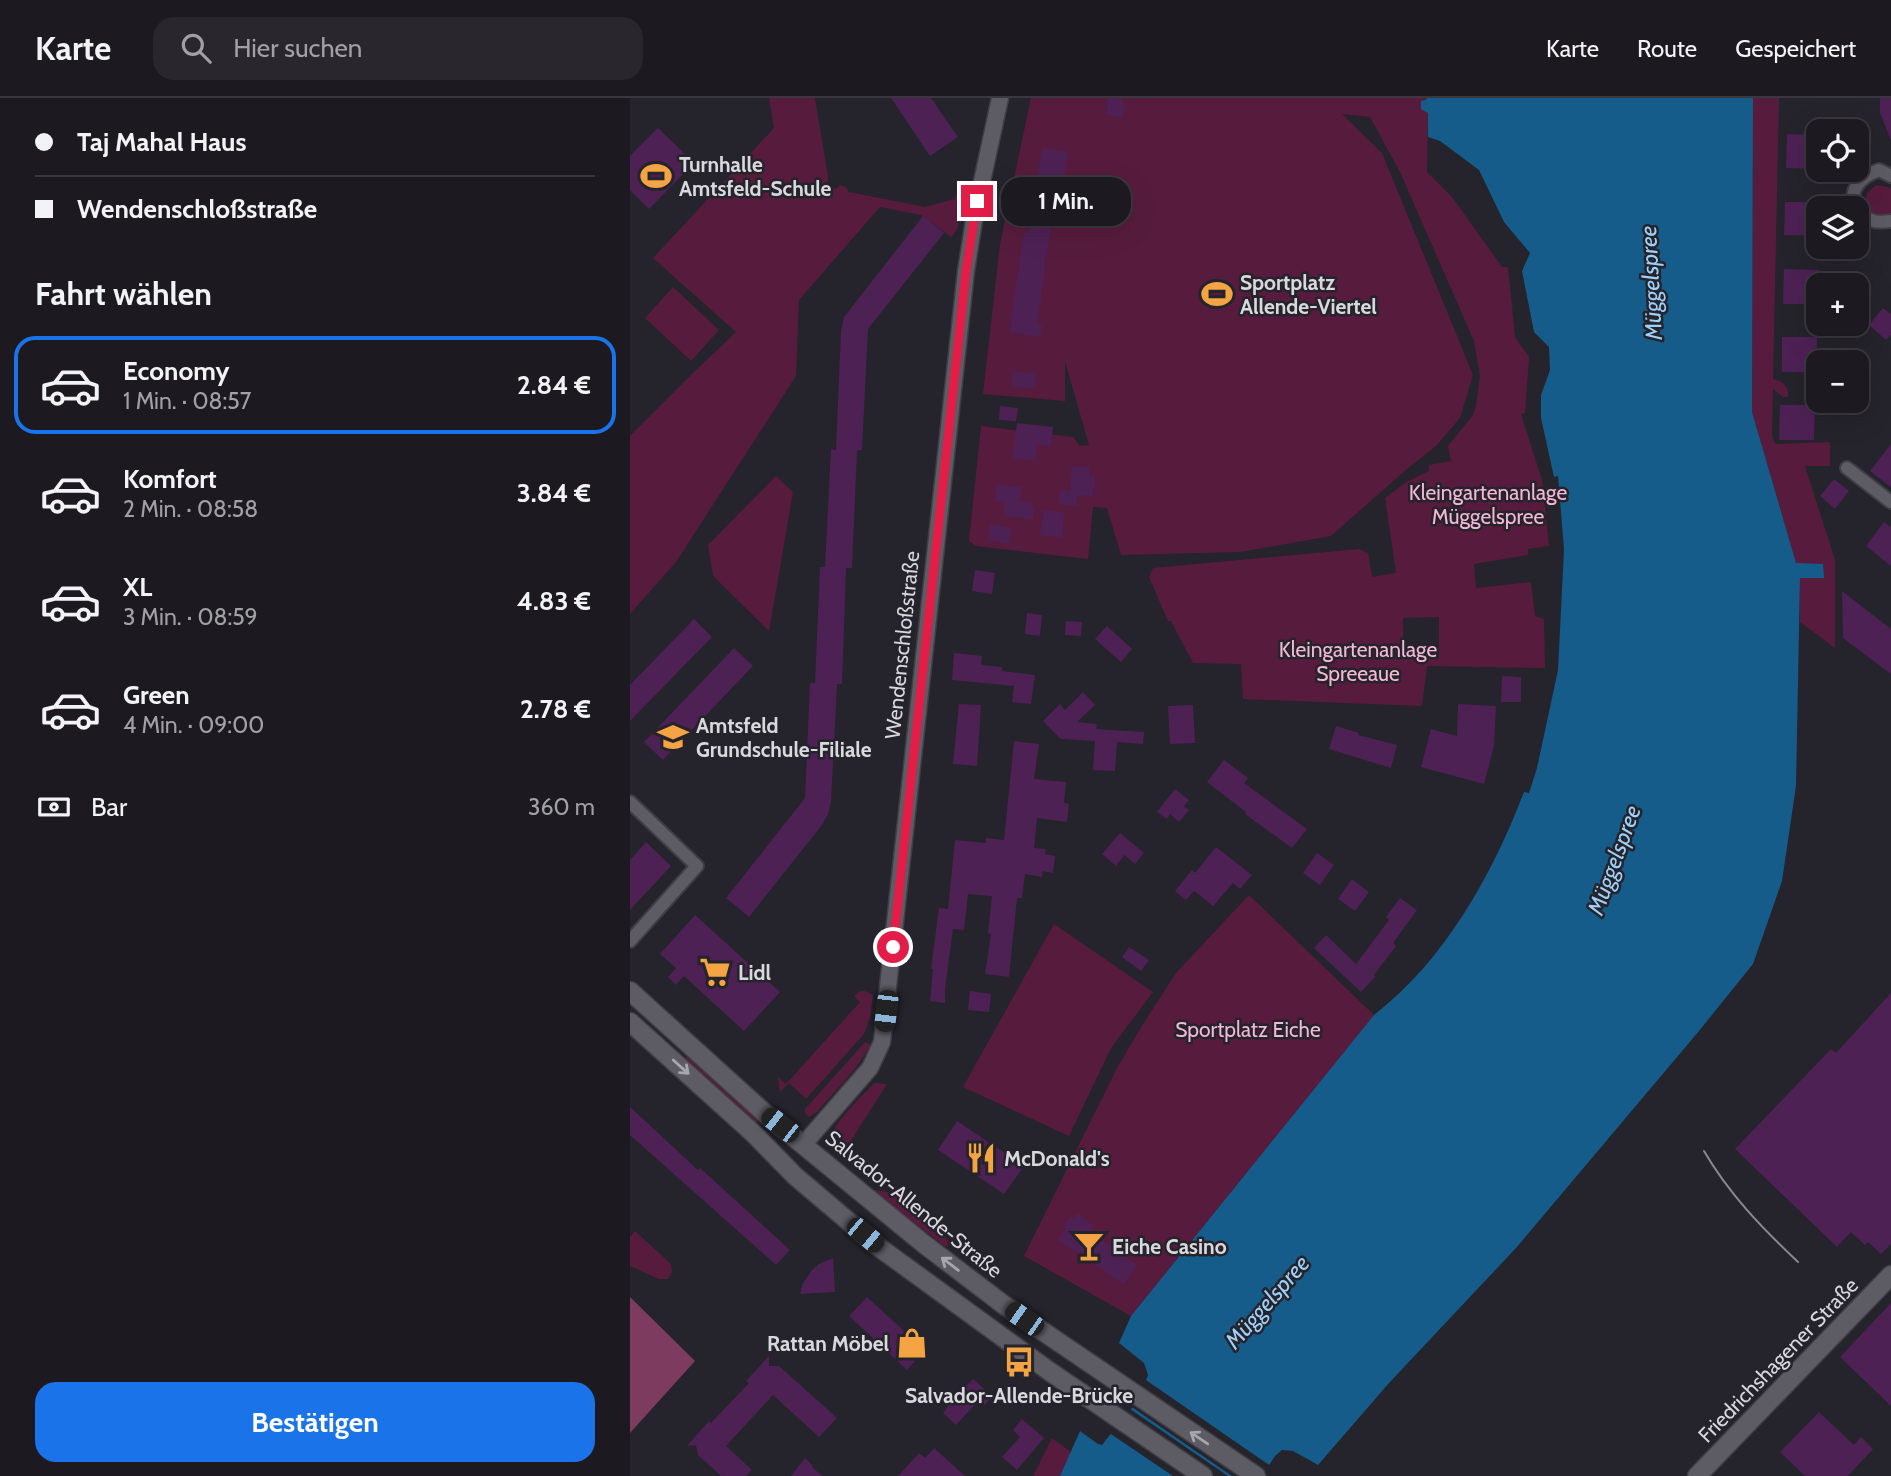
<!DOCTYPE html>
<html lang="de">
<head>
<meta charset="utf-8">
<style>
	body { margin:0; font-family:Cabin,sans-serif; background:#29272d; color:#f1f3f6; height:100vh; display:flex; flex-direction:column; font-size:26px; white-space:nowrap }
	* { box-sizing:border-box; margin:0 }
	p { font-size:23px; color:#a0a1a5 }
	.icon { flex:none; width:38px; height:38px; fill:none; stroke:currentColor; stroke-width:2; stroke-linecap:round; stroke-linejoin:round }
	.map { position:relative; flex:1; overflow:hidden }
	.drawer { display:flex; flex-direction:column; background:#1c1a20; width:630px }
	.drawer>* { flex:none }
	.guide { display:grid; align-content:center; height:154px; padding:0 35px; background:#1c1a20 }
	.controls { position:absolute; left:1176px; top:21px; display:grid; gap:14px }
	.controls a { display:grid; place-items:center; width:63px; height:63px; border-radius:14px; background:#1c1a20; box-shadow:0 7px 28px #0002,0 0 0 2px #3a383e; font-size:35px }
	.end { position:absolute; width:32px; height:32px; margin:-16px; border:9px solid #e11d48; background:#fff; box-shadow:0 0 0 4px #fff }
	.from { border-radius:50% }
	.bubble { position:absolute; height:49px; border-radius:21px; background:#1c1a20; box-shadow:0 7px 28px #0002,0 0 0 2px #3a383e; font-size:23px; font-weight:700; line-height:49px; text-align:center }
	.car { position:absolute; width:21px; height:42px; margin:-21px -10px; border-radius:9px; box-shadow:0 0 5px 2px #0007; background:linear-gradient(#222 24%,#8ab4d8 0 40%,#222 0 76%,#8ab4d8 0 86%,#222 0) }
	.guide b { display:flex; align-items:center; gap:24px; height:66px; font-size:26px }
	.guide b+b { border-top:2px solid #3a383e }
	.guide i { width:18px; height:18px; background:#f1f3f6 }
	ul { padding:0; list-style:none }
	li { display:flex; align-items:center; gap:21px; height:98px; margin:0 14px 10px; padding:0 21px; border:4px solid transparent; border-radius:21px }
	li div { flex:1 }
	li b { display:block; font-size:26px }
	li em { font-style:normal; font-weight:700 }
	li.current { border-color:#1a73e8 }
	li>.icon { width:63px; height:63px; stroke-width:1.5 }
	h2 { padding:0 35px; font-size:32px; line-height:84px }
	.pay { display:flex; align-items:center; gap:18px; height:77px; padding:0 35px; font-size:26px }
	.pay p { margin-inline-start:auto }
	.button { display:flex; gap:14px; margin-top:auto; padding:14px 35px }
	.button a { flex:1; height:80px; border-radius:21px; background:#1a73e8; color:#fff; font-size:28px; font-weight:700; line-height:80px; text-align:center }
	header { display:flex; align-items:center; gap:42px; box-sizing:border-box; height:98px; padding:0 35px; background:#1c1a20; border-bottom:2px solid #3a383e }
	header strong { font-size:33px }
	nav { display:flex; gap:38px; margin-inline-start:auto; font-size:24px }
	.search { width:490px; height:63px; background:#29272d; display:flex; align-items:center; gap:18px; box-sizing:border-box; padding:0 24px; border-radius:21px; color:#a0a1a5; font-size:26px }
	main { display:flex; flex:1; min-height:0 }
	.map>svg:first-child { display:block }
	.green { fill:#571c3d; fill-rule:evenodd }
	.forest { fill:#7d3c5f }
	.water { fill:#155c8a }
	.pier { fill:#25232b }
	.building { fill:#4e2155 }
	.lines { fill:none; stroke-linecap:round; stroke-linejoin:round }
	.minor-casing { stroke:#3f3e43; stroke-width:16 }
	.tertiary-casing { stroke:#3f3e43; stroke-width:19 }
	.secondary-casing { stroke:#3f3e43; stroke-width:21 }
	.minor { stroke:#5d5b64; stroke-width:12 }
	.tertiary { stroke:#5d5b64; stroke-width:16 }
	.secondary { stroke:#5d5b64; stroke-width:18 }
	.tram { stroke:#8a898f; stroke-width:2 }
	.oneway { stroke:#a7a6ad }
	.route { stroke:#e11d48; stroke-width:9 }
	.labels { text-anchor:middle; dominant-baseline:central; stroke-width:5; stroke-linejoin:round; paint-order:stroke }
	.poi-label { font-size:21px; font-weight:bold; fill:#d9d8dd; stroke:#25232b; text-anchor:start }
	.park-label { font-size:21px; fill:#f4b8d5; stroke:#25232b }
	.street-label { font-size:21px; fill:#d9d8dd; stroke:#25232b }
	.water-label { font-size:23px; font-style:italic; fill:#9ed1fa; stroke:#25232b }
</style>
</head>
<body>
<header>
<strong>Karte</strong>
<div class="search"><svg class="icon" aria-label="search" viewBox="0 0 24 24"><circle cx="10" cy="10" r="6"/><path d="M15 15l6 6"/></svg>Hier suchen</div>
<nav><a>Karte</a><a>Route</a><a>Gespeichert</a></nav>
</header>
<main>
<section class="drawer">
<div class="guide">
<b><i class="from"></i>Taj Mahal Haus</b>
<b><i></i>Wendenschloßstraße</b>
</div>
<h2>Fahrt wählen</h2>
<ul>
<li class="current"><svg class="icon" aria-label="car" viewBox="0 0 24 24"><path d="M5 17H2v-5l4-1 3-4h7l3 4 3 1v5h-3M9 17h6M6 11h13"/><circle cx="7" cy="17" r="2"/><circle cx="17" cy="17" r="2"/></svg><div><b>Economy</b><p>1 Min. · 08:57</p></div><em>2.84 €</em></li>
<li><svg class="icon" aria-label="car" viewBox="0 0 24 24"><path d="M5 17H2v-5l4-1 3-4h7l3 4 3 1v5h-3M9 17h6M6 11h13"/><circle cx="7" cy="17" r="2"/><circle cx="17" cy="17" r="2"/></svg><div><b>Komfort</b><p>2 Min. · 08:58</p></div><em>3.84 €</em></li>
<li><svg class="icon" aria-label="car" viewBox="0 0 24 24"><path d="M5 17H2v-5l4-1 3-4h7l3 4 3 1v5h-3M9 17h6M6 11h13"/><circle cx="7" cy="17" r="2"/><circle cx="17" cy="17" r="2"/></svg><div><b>XL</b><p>3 Min. · 08:59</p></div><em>4.83 €</em></li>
<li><svg class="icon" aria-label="car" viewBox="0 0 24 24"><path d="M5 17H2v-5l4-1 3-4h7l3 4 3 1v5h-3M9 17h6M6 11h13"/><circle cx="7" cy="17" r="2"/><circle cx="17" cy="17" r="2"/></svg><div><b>Green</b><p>4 Min. · 09:00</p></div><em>2.78 €</em></li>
</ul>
<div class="pay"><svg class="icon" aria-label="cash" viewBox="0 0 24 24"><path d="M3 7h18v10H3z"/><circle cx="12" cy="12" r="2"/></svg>Bar<p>360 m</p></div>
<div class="button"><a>Bestätigen</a></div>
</section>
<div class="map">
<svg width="1261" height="1378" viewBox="0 0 1261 1378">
	<rect width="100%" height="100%" fill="#25232b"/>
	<path class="green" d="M139 0H185L198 79 197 89 206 91 210 87 216 89 219 94 295 109 324 101 337 85 327 132 321 139 291 117 250 109 169 202 166 278 46 464 0 516V338L64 274 106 234 23 160 144 30Z
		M401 0H797L798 14 797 74 822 99 872 169H878L885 239 899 259 895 315 891 316 912 382 919 448 898 451V457L844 466 846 490 901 484 905 518 914 521 915 570 797 568 792 608 613 601 611 566 563 565 541 523H538L519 479 523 470 729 451 738 455 742 479 766 475 755 400 776 384 799 373V367L821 363 818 348 843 317 846 308 850 278 844 243 770 74 740 19 712 16 752 55 843 277 830 320 806 348 777 371 701 438 610 454 491 457 477 410 463 409 458 461 346 448 339 443 351 328 443 339 450 348 459 347 435 263V303L353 296 370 146ZM809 519V561L773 560V520Z
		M1123 0H1149L1143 281C1153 283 1159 288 1158 299H1153L1143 291 1142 337 1145 346 1200 344V368H1175L1205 462V550L1170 524V480L1193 466H1166L1122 314Z
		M1246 87 1258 89 1261 91V115C1248 121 1242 115 1235 105L1237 95Z
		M43 189 89 232 61 263 15 220Z
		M146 378 163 394 139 533 83 478 78 447Z
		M619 797 744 917 501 1218 394 1158 487 970 513 926 546 875Z
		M424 826 523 894 481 950 439 1038 333 989Z
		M231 893H235L243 897 240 920 234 936 176 1001 159 985 150 994 148 979 156 986 230 904 224 898Z
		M235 944 241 947 225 971 187 1014 179 1019 175 1016V1011Z
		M58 958 106 1002 129 1020 126 1025 55 961Z
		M244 985 257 986 220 1044 214 1046 202 1035C212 1016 230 1000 244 985Z
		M241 1091 263 1095 320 1144 316 1149Z
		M5 1133 41 1166 42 1174 38 1181H29L0 1168V1139Z
		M422 1340 441 1354 430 1378H403Z"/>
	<path class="forest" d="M0 1199 65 1263 0 1335Z"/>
	<path class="water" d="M797 0H1123L1122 314 1166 465 1193 466 1194 480H1170L1166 688 1152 783 1123 866 1069 933 886 1150 759 1285 688 1367 663 1353 652 1352 645 1358 632 1378H430L450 1333 468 1346 472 1347 483 1333 494 1339C499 1309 499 1309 524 1292L515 1285 518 1277 514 1265 489 1245 501 1218 744 917C815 862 862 777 894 694L899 695 907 670 928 572 934 451 928 378 924 379 911 320V297L920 272 919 249 904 234 892 173 900 155 874 124 849 72 810 43 798 39V15L791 11V3L796 2Z"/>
	<path class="pier" d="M513 1280 642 1369 637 1378H602L499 1307 501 1303 510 1306 519 1292 512 1287Z
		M497 1309 598 1378H543L478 1334 484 1330 493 1335 502 1323 494 1315Z"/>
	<path class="building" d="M261 0H301L328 39 300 58Z
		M478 0H493L492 4 495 5 492 20 475 16Z
		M1250 0H1261V42L1250 15Z
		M28 30 64 65 19 111 0 92V58Z
		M1157 36 1188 37V71L1156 70Z
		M412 50 438 54 428 121H422L407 226 412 227 410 239 379 234 394 134 399 135Z
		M1155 104H1188V138L1154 137Z
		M293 118 314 135 238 231 232 352H227L222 470H216L212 586H207L201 704 198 716 192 727 119 819 96 800 175 700 180 585H185L190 469H195L201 351 206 352 211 233 214 219Z
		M1154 171 1189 172 1188 206H1153Z
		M1253 210 1261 216V237L1256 242 1239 227Z
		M1152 239H1187L1186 274H1152Z
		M382 274 406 275 405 290 382 289Z
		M1150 307H1185L1184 342H1149Z
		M370 308 388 310 386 323 369 322Z
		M387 325 423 329 421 348 406 347V362L382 361Z
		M1261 346V389L1240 373Z
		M442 368 460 369 459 378 465 379 464 398 448 397 447 408 429 406 430 392 440 393Z
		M1204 381 1219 393 1205 411 1190 398Z
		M366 387 391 389 390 403 401 404V409H404L403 421 373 418 374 404 365 403Z
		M413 412 434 415 432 440 410 437Z
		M1254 424 1261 429V468L1236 448Z
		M360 426 381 430 379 445 358 442Z
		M345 472 365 475 362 496 342 493Z
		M1212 493 1261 531V576L1213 540Z
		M397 515 412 517 410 538 395 536Z
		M64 521 82 539 0 623V587Z
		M436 523 452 524 451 538 435 537Z
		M477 528 502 551 491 564 465 541Z
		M104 550 123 568 33 662 14 644Z
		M324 555 352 558 351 567 372 569V573L405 577 401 606 382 604 384 588 322 582Z
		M872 578 891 579V604H871Z
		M453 594 465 607 447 624 467 626 466 631 514 634 513 646 487 644 485 673 463 672 465 643 431 641 413 623 430 606 435 612Z
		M329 606 351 607 347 668 323 666Z
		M828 606 866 608 864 648 854 686 791 669 801 631 827 638Z
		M563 607 565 645 540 646 538 608Z
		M706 628 729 635 728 637 767 647 761 670 699 651Z
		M384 643 409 646 404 681 436 684 434 705 439 706 437 724 407 720 404 750 416 751 415 756 425 758 423 775 413 773 412 779 395 776 392 800H387L379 879 355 876 361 836 358 835 362 798 338 796 334 832 323 831 315 891V905L300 903 303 871H301L309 810 318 811 325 742 356 745V740L374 742Z
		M594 662 618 680 614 685 677 731 662 750 615 716 616 714 577 684Z
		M545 691 559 702 554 708 559 712 549 724 540 716 537 721 527 714Z
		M490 735 514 755 505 766 494 757 486 768 472 756Z
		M16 744 41 768 0 812V762Z
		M586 749 622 777 610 791 603 785 583 808 564 793 556 802 545 793 562 772 565 775Z
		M687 755 704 767 690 787 673 775Z
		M722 781 739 794 725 813 708 801Z
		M770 800 787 812 763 845 766 848 744 877 746 878 731 894 684 850 696 837 726 866 759 822 756 819Z
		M65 817 150 894 114 933 54 878 46 887 38 879 46 870 30 856Z
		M499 849 519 862 511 873 492 859Z
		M340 893 361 896 359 914 338 912Z
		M1261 895V1146L1251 1156 1238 1144 1235 1147 1221 1134 1207 1149 1105 1051 1201 951 1206 955Z
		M0 1009 68 1072 70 1070 160 1152 146 1167 0 1037Z
		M327 1023 394 1068 374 1096 308 1052Z
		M447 1115 464 1128 460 1134 507 1167 494 1186 428 1142 436 1131 433 1129 440 1119 443 1121Z
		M203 1160 205 1194 170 1196 173 1185 182 1172 189 1166Z
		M237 1199 295 1252 277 1272 219 1218Z
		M1261 1205V1308L1210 1259Z
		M139 1258V1268H149L207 1320 189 1339 143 1297 96 1348 122 1372 116 1378H91L68 1357 66 1347 57 1348 79 1323 81 1325 119 1285 116 1283Z
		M343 1281 362 1298 355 1307 349 1302 326 1327 313 1315 319 1307 313 1301 322 1292 328 1297Z
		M1189 1314 1224 1347 1231 1339 1243 1351 1218 1378H1175L1150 1354Z
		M392 1321 414 1340 387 1372 372 1359 390 1339 383 1332Z
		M304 1350 335 1378H268L289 1355 295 1360Z
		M175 1360 183 1368 182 1369 192 1378H161Z"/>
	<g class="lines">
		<g class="minor-casing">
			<path id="minor" d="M1261 78 1249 72C1230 79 1214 95 1230 114 1234 118 1239 122 1244 123 1249 125 1256 123 1261 123
				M1217 370 1261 404
				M0 704 67 768 0 843"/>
		</g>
		<g class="tertiary-casing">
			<path id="tertiary" d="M173 1047 240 970 252 944 336 173 345 116 370 0"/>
		</g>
		<g class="secondary-casing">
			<path id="secondary" d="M0 893 139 1019 294 1146 374 1207 626 1378
				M0 924 123 1035 165 1078 250 1150 419 1273 573 1378
				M1067 1378 1261 1177"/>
		</g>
		<use href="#minor" class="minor"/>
		<use href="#tertiary" class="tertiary"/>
		<use href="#secondary" class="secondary"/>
		<path class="tram" d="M1074 1053C1099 1096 1132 1130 1168 1164"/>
	</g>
	<defs><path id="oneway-shaft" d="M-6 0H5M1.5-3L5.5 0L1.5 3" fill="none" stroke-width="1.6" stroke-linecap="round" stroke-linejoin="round" transform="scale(1.75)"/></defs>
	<g class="oneway">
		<use href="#oneway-shaft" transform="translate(51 969) rotate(42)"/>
		<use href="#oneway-shaft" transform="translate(320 1166) rotate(-143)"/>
		<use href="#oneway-shaft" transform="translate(569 1340) rotate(-146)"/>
	</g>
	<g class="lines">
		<path class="route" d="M263 849 336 173 347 103"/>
	</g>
	<defs>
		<g id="stadium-bare" transform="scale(2.415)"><path d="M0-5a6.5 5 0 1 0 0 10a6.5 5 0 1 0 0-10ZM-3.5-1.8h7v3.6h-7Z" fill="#f4a443" stroke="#25232b" stroke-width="2.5" paint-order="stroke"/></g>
		<g id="school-bare" transform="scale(2.415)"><path d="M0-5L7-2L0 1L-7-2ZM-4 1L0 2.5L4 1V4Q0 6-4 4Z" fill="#f4a443" stroke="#25232b" stroke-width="2.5" paint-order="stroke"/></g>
		<g id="supermarket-bare" transform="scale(2.415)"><path d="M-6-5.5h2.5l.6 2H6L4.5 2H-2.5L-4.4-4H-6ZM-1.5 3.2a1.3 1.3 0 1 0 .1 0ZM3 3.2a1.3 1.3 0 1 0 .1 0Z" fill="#f4a443" stroke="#25232b" stroke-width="2.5" paint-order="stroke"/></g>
		<g id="restaurant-bare" transform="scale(2.415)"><path d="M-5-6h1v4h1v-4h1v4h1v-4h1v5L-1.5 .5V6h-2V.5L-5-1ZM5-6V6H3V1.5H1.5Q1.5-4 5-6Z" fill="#f4a443" stroke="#25232b" stroke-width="2.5" paint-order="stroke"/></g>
		<g id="bar-bare" transform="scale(2.415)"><path d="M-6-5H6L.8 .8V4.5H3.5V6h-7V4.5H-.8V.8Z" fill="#f4a443" stroke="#25232b" stroke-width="2.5" paint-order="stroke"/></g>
		<g id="shop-bare" transform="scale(2.415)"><path d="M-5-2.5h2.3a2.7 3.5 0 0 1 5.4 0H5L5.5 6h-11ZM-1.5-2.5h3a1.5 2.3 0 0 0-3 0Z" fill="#f4a443" stroke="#25232b" stroke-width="2.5" paint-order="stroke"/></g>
		<g id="bus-bare" transform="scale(2.415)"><path d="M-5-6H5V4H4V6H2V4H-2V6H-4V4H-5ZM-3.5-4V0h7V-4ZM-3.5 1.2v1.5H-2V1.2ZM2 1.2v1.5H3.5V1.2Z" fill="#f4a443" stroke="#25232b" stroke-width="2.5" paint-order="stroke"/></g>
	</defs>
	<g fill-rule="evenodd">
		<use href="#stadium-bare" x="26" y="78"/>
		<use href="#stadium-bare" x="587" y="196"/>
		<use href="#school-bare" x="43" y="639"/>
		<use href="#supermarket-bare" x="85" y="874"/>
		<use href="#restaurant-bare" x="351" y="1060"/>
		<use href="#bar-bare" x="459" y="1148"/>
		<use href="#shop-bare" x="282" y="1245"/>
		<use href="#bus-bare" x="389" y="1264"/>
	</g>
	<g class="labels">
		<g class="poi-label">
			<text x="49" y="66">Turnhalle<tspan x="49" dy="24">Amtsfeld-Schule</tspan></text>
			<text x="610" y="184">Sportplatz<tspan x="610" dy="24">Allende-Viertel</tspan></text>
			<text x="66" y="627">Amtsfeld<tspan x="66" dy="24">Grundschule-Filiale</tspan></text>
			<text x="108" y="874">Lidl</text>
			<text x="374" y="1060">McDonald's</text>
			<text x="482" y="1148">Eiche Casino</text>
			<text x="259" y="1245" text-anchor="end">Rattan Möbel</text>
			<text x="389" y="1297" text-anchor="middle">Salvador-Allende-Brücke</text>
		</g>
		<g class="park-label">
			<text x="858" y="394">Kleingartenanlage<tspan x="858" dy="24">Müggelspree</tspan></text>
			<text x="728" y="551">Kleingartenanlage<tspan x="728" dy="24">Spreeaue</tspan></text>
			<text x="618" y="931">Sportplatz Eiche</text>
		</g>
		<g class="street-label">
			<text transform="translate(272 547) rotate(-84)">Wendenschloßstraße</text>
			<text transform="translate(284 1106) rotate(39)">Salvador-Allende-Straße</text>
			<text transform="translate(1148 1262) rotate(-46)">Friedrichshagener Straße</text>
		</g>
		<g class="water-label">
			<text transform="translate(1021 185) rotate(-93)">Müggelspree</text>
			<text transform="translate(984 762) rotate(-70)">Müggelspree</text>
			<text transform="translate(637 1204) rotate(-49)">Müggelspree</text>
		</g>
	</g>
</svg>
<div class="controls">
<a><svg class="icon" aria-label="locate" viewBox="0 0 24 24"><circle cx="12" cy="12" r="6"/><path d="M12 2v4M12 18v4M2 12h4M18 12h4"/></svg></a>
<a><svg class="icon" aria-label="layers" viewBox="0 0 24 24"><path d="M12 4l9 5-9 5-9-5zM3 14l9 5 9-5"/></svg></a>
<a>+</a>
<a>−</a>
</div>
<i class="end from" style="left:263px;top:849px"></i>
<i class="end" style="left:347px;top:103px"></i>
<div class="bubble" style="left:371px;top:79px;width:130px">1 Min.</div>
<i class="car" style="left:256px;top:913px;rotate:187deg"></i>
<i class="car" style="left:150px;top:1027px;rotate:308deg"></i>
<i class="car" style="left:235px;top:1137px;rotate:130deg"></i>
<i class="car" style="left:394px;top:1221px;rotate:305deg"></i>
</div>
</main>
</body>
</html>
